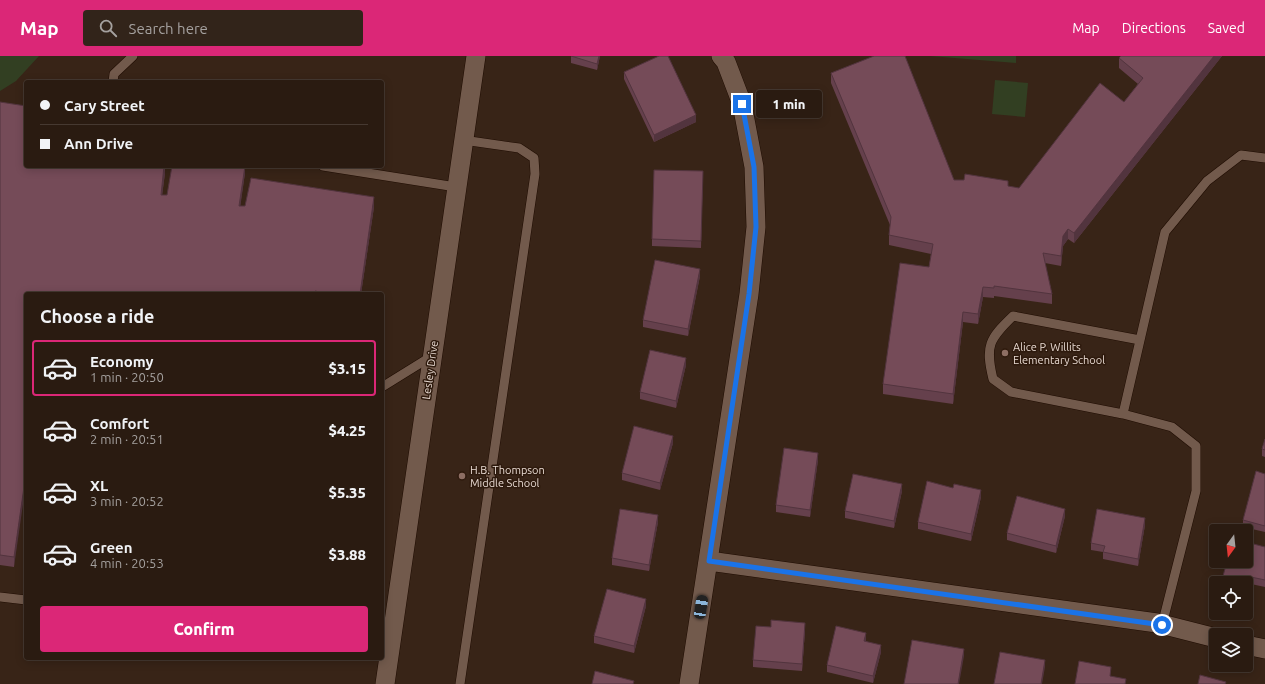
<!DOCTYPE html>
<html lang="en">
<head>
<meta charset="utf-8">
<style>
	body { margin:0; font-family:Ubuntu,sans-serif; background:#32241a; color:#f1f3f6; height:100vh; display:flex; flex-direction:column; font-size:15px; white-space:nowrap }
	* { box-sizing:border-box; margin:0 }
	p { font-size:13px; color:#a5a19f }
	.icon { flex:none; width:22px; height:22px; fill:none; stroke:currentColor; stroke-width:2; stroke-linecap:round; stroke-linejoin:round }
	.map { position:relative; flex:1; overflow:hidden }
	.drawer { position:absolute; left:24px; top:236px; width:360px; height:368px; display:flex; flex-direction:column; background:#2a1b11; border-radius:4px; box-shadow:0 2px 10px #0003,0 0 0 1px #463931 }
	.drawer>* { flex:none }
	.hud { position:absolute; left:24px; top:24px; width:360px; height:88px; border-radius:4px; box-shadow:0 2px 10px #0003,0 0 0 1px #463931; display:grid; align-content:center; height:88px; padding:0 16px; background:#2a1b11 }
	.needle { width:26px; rotate:195deg }
	.tools { position:absolute; left:1209px; top:468px; display:grid; gap:8px }
	.tools a { display:grid; place-items:center; width:44px; height:44px; border-radius:4px; background:#2a1b11; box-shadow:0 2px 10px #0003,0 0 0 1px #463931; font-size:20px }
	.end { position:absolute; width:18px; height:18px; margin:-9px; border:5px solid #1a73e8; background:#fff; box-shadow:0 0 0 2px #fff }
	.from { border-radius:50% }
	.bubble { position:absolute; height:28px; border-radius:4px; background:#2a1b11; box-shadow:0 2px 10px #0003,0 0 0 1px #463931; font-size:13px; font-weight:800; line-height:28px; text-align:center }
	.car { position:absolute; width:12px; height:24px; margin:-12px -6px; border-radius:5px; box-shadow:0 0 3px 1px #0007; background:linear-gradient(#222 24%,#8ab4d8 0 40%,#222 0 76%,#8ab4d8 0 86%,#222 0) }
	.hud b { display:flex; align-items:center; gap:14px; height:38px; font-size:15px }
	.hud b+b { border-top:1px solid #463931 }
	.hud i { width:10px; height:10px; background:#f1f3f6 }
	ul { padding:0; list-style:none }
	li { display:flex; align-items:center; gap:12px; height:56px; margin:0 8px 6px; padding:0 8px; border:2px solid transparent; border-radius:4px }
	li div { flex:1 }
	li b { display:block; font-size:15px }
	li em { font-style:normal; font-weight:800 }
	li.selected { border-color:#db2777 }
	li>.icon { width:36px; height:36px; stroke-width:1.5 }
	h2 { padding:0 16px; font-size:18px; line-height:48px }
	.action { display:flex; gap:8px; margin-top:auto; padding:8px 16px }
	.action a { flex:1; height:46px; border-radius:4px; background:#db2777; color:#fff; font-size:16px; font-weight:800; line-height:46px; text-align:center }
	header { display:flex; align-items:center; gap:24px; box-sizing:border-box; height:56px; padding:0 20px; background:#db2777; color:#fff }
	header strong { font-size:19px }
	nav { display:flex; gap:22px; margin-inline-start:auto; font-size:14px }
	.search { width:280px; height:36px; background:#32241a; display:flex; align-items:center; gap:10px; box-sizing:border-box; padding:0 14px; border-radius:4px; color:#a5a19f; font-size:15px }
	.map>svg:first-child { display:block }
	.green { fill:#323f22 }
	.lines { fill:none; stroke-linecap:round; stroke-linejoin:round }
	.lane-casing { stroke:#1f0c02; stroke-width:10 }
	.street-casing { stroke:#1f0c02; stroke-width:20 }
	.lane { stroke:#725a4c; stroke-width:9 }
	.street { stroke:#725a4c; stroke-width:19 }
	.wall { fill:#65404c }
	.shaded-wall { fill:#52343e }
	.building { fill:#754b58; stroke:#52343e }
	.route { stroke:#1a73e8; stroke-width:5 }
	.education-dot { fill:#8d6e63; stroke:#2e1a0d; stroke-width:1.5 }
	.labels { text-anchor:middle; dominant-baseline:central; stroke-width:3; stroke-linejoin:round; paint-order:stroke }
	.poi-label { font-size:11px; fill:#e8dad2; stroke:#2e1a0d; text-anchor:start }
	.street-label { font-size:11px; fill:#e8dad2; stroke:#2e1a0d }
</style>
</head>
<body>
<header>
<strong>Map</strong>
<div class="search"><svg class="icon" aria-label="search" viewBox="0 0 24 24"><circle cx="10" cy="10" r="6"/><path d="M15 15l6 6"/></svg>Search here</div>
<nav><a>Map</a><a>Directions</a><a>Saved</a></nav>
</header>
<div class="map">
<svg width="1265" height="628" viewBox="0 0 1265 628">
	<rect width="100%" height="100%" fill="#382417"/>
	<path class="green" d="M0 0H39L16 25 0 35Z
		M930 0H1016V7Z
		M995 24 1028 27 1025 61 992 58Z"/>
	<g class="lines">
		<g class="lane-casing">
			<path id="lane" d="M113 26 114 18 133 0
				M323 110 456 131
				M382 331 432 300
				M1123 358 1011 336 993 323C985 290 989 283 1013 260L1140 284
				M0 541 26 544
				M1162 569 1196 435V390L1172 371 1123 358 1165 176 1207 125 1241 99 1265 102
				M460 628 535 118 534 102 519 92 463 84"/>
		</g>
		<g class="street-casing">
			<path id="street" d="M709 505 1157 567 1216 582
				M1246 589 1265 593
				M385 628 476 0
				M689 628 749 238 756 171 754 111 742 48 726 6 721 0"/>
		</g>
		<use href="#lane" class="lane"/>
		<use href="#street" class="street"/>
	</g>
	<path class="wall" d="M571 0H600L597 14 571 7Z
		M1222 0 1074 187 1068 183 1063 190 1061 210 1045 207 1052 238V248L994 240V242L983 241 978 268 963 266 953 348 883 338V328L929 211 931 198 889 189V179L890 169 831 27V17L954 124 1019 132 1124 46 1138 28 1119 12V2Z
		M624 16 696 66 654 86 624 23Z
		M0 46 26 110H165V117L162 139H167L245 110V117L240 150 374 151 361 238H26L14 511 0 509Z
		M703 115 701 192 652 190V183Z
		M700 220 688 280 643 271V264Z
		M686 309 676 352 640 343V336Z
		M1265 383V401L1262 400V393Z
		M673 387 660 434 622 424V417Z
		M818 404 810 461 776 456V449Z
		M1265 418V476L1243 471V464Z
		M953 432 981 441 971 485 918 473V466Z
		M902 435 894 472 845 462V455Z
		M1065 460 1056 497 1007 484V477Z
		M658 466 649 515 612 509V502Z
		M1145 469 1138 510 1103 503V496L1091 494V487Z
		M1265 491V531L1251 528 1248 538H1246V527H1222V524Z
		M646 550 634 597 594 587V580Z
		M805 574 802 615 753 611V604Z
		M866 584V585L881 596 873 627 827 616V609Z"/>
	<path class="shaded-wall" d="M599 0H600L597 14V8Z
		M1214 0H1222L1074 187V177Z
		M696 59V66L654 86V79Z
		M164 110 165 117 161 149V139Z
		M245 110V117L239 160V150Z
		M374 141V151L361 238H360Z
		M1068 173V183L1063 190 1061 210V200L1063 180Z
		M700 213V220L688 280V273Z
		M983 231V241L978 268V258Z
		M963 256V266L953 348V338Z
		M686 302V309L676 352V345Z
		M673 380V387L660 434V427Z
		M818 397V404L810 461V454Z
		M26 417V427L14 511V501Z
		M902 428V435L894 472V465Z
		M981 434V441L971 485V478Z
		M1065 453V460L1056 497V490Z
		M658 459V466L649 515V509Z
		M1145 462V469L1138 510V503Z
		M1251 521V528L1248 538V531Z
		M646 543V550L634 597V590Z
		M805 567V574L802 615V608Z
		M866 577V584L864 592V585Z
		M881 589V596L873 627V620Z
		M964 593V600L959 628H958Z
		M1045 604V611L1042 628H1041Z"/>
	<path class="building" d="M571 0H599L597 8Z
		M659 0H668L696 59 654 79 624 16Z
		M874 0H905L954 124H964L965 118 1008 125V130L1019 132 1100 27 1124 46 1143 22 1119 2 1121 0H1214L1074 177 1068 173 1063 180 1061 200 1043 197 1052 238 994 230V232L983 231 978 258 963 256 953 338 883 328 900 207 929 211 933 188 889 179 891 161 831 17Z
		M0 46 26 50V110H164L161 139H167L172 110H245L239 150H245L251 122 374 141 360 238H320V236L315 235V238H26V417L14 501 0 499Z
		M654 114 703 115 701 185 652 183Z
		M655 204 700 213 688 273 643 264Z
		M650 294 686 302 676 345 640 336Z
		M634 370 673 380 660 427 622 417Z
		M1265 383V394L1262 393Z
		M784 392 818 397 810 454 776 449Z
		M1256 415 1265 418V470L1243 464Z
		M853 418 902 428 894 465 845 455Z
		M927 425 953 432 954 428 981 434 971 478 918 466Z
		M1017 440 1065 453 1056 490 1007 477Z
		M620 453 658 459 649 509 612 502Z
		M1097 453 1145 462 1138 503 1103 496 1105 490 1091 487Z
		M1246 486 1265 491V524L1251 521 1248 531H1246V527H1232L1222 524 1227 505H1246Z
		M607 533 646 543 634 590 594 580Z
		M771 564 805 567 802 608 753 604 756 570 771 571Z
		M836 570 866 577 864 585 881 589 873 620 827 609Z
		M912 584 964 593 958 628H904Z
		M1000 596 1045 604 1041 628H994Z
		M1079 605 1111 611 1110 620 1126 623 1125 628H1075Z
		M595 615 634 625 633 628H592Z
		M1200 619 1226 626 1225 628H1198Z"/>
	<g class="lines">
		<path class="route" d="M742 48 754 111 756 171 749 238 709 505 1162 569"/>
	</g>
	<g class="education-dot">
		<circle cx="1005" cy="297" r="4"/>
		<circle cx="462" cy="420" r="4"/>
	</g>
	<g class="labels">
		<g class="poi-label">
			<text x="1013" y="291">Alice P. Willits<tspan x="1013" dy="13">Elementary School</tspan></text>
			<text x="470" y="414">H.B. Thompson<tspan x="470" dy="13">Middle School</tspan></text>
		</g>
		<g class="street-label">
			<text transform="translate(430 314) rotate(-82)">Lesley Drive</text>
		</g>
	</g>
</svg>
<div class="tools">
<a><svg class="needle" viewBox="-14 -14 28 28"><path d="M0-13l5 13h-10z" fill="#e53935"/><path d="M0 13l5-13h-10z" fill="#a5a19f"/></svg></a>
<a><svg class="icon" aria-label="locate" viewBox="0 0 24 24"><circle cx="12" cy="12" r="6"/><path d="M12 2v4M12 18v4M2 12h4M18 12h4"/></svg></a>
<a><svg class="icon" aria-label="layers" viewBox="0 0 24 24"><path d="M12 4l9 5-9 5-9-5zM3 14l9 5 9-5"/></svg></a>
</div>
<i class="end from" style="left:1162px;top:569px"></i>
<i class="end" style="left:742px;top:48px"></i>
<div class="bubble" style="left:756px;top:34px;width:66px">1 min</div>
<i class="car" style="left:701px;top:551px;rotate:9deg"></i>
<div class="hud">
<b><i class="from"></i>Cary Street</b>
<b><i></i>Ann Drive</b>
</div>
<section class="drawer">
<h2>Choose a ride</h2>
<ul>
<li class="selected"><svg class="icon" aria-label="car" viewBox="0 0 24 24"><path d="M5 17H2v-5l4-1 3-4h7l3 4 3 1v5h-3M9 17h6M6 11h13"/><circle cx="7" cy="17" r="2"/><circle cx="17" cy="17" r="2"/></svg><div><b>Economy</b><p>1 min · 20:50</p></div><em>$3.15</em></li>
<li><svg class="icon" aria-label="car" viewBox="0 0 24 24"><path d="M5 17H2v-5l4-1 3-4h7l3 4 3 1v5h-3M9 17h6M6 11h13"/><circle cx="7" cy="17" r="2"/><circle cx="17" cy="17" r="2"/></svg><div><b>Comfort</b><p>2 min · 20:51</p></div><em>$4.25</em></li>
<li><svg class="icon" aria-label="car" viewBox="0 0 24 24"><path d="M5 17H2v-5l4-1 3-4h7l3 4 3 1v5h-3M9 17h6M6 11h13"/><circle cx="7" cy="17" r="2"/><circle cx="17" cy="17" r="2"/></svg><div><b>XL</b><p>3 min · 20:52</p></div><em>$5.35</em></li>
<li><svg class="icon" aria-label="car" viewBox="0 0 24 24"><path d="M5 17H2v-5l4-1 3-4h7l3 4 3 1v5h-3M9 17h6M6 11h13"/><circle cx="7" cy="17" r="2"/><circle cx="17" cy="17" r="2"/></svg><div><b>Green</b><p>4 min · 20:53</p></div><em>$3.88</em></li>
</ul>
<div class="action"><a>Confirm</a></div>
</section>
</div>
</body>
</html>
